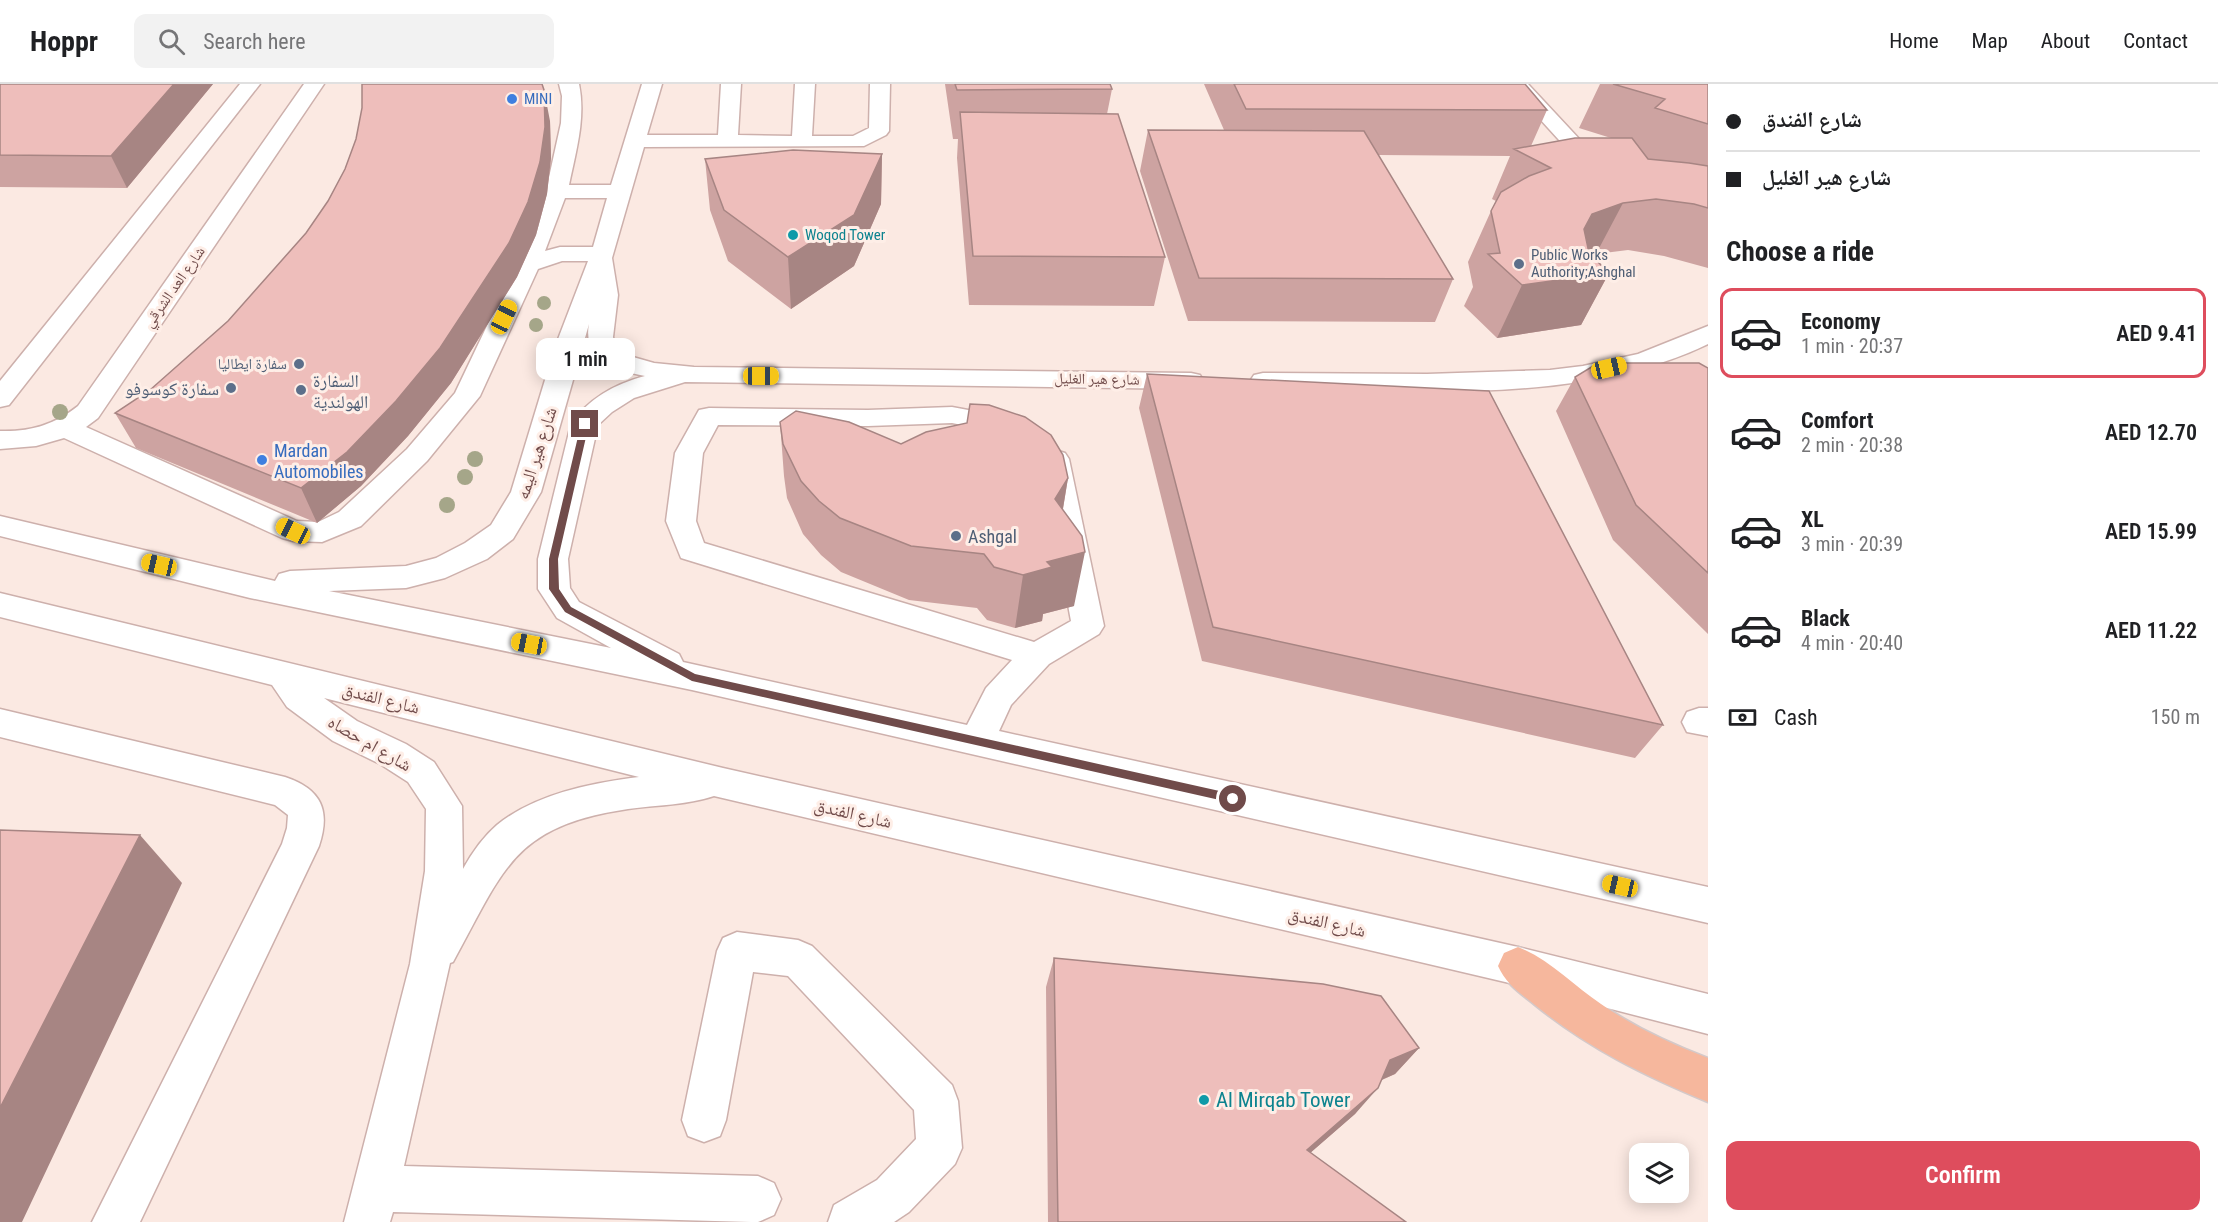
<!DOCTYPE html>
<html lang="en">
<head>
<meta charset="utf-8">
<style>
	body { margin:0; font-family:"Roboto Condensed","Noto Naskh Arabic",sans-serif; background:#f2f2f2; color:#202124; height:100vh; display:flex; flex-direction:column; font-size:22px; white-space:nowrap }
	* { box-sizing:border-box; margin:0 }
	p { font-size:20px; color:#757577 }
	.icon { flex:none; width:33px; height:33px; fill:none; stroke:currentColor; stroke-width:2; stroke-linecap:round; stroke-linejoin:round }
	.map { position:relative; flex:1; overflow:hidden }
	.panel { display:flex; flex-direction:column; background:#fff; width:510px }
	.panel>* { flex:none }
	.banner { display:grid; align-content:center; height:132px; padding:0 18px; background:#fff }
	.tools { position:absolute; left:1629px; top:1059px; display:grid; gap:12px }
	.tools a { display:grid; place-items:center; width:60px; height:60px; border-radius:12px; background:#fff; box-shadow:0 3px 15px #0003; font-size:30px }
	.end { position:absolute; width:27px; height:27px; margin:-14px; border:8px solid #704b4a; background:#fff; box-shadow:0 0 0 3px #fff }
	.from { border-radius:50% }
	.bubble { position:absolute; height:42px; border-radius:12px; background:#fff; box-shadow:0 3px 15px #0003; font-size:20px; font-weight:600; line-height:42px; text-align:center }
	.car { position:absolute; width:18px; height:36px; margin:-18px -9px; border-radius:8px; box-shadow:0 0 4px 2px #0007; background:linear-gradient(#f5c518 24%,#345 0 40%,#f5c518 0 76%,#345 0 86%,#f5c518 0) }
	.banner b { display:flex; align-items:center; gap:21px; height:57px; font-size:22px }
	.banner b+b { border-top:2px solid #e0e0e0 }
	.banner i { width:15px; height:15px; background:#202124 }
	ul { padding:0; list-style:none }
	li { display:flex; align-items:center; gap:18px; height:90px; margin:0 12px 9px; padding:0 6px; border:3px solid transparent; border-radius:12px }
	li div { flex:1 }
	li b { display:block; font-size:22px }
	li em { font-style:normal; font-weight:600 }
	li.active { border-color:#de4d5d }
	li>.icon { width:54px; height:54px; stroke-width:1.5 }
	h2 { padding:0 18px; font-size:27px; line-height:72px }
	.pay { display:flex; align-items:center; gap:15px; height:66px; padding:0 18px; font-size:22px }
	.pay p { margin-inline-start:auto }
	.cta { display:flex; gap:12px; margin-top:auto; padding:12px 18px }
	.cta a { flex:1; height:69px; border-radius:12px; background:#de4d5d; color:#fff; font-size:24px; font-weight:600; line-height:69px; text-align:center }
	header { display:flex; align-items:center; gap:36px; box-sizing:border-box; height:84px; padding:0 30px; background:#fff; border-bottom:2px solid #e0e0e0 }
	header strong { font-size:28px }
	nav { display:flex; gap:33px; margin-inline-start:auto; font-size:21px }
	.search { width:420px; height:54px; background:#f2f2f2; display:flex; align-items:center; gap:15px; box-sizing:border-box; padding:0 21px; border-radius:12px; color:#757577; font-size:22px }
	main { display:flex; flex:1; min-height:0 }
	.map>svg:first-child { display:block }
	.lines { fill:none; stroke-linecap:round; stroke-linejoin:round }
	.minor-casing { stroke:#cdb0ac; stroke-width:3 }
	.major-casing { stroke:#d4c9c9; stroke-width:3 }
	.minor { fill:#fff; fill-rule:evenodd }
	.major { fill:#f6b79d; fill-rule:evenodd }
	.tree { fill:#a5a689 }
	.wall { fill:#cda3a1 }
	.shaded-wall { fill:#a78583 }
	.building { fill:#eebebb; stroke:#a78583; stroke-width:1.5 }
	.route { fill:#704b4a }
	.shop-dot { fill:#3f7fe0; stroke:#feeee7; stroke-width:2 }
	.culture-dot { fill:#0f9aa8; stroke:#feeee7; stroke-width:2 }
	.service-dot { fill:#5c6f8a; stroke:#feeee7; stroke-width:2 }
	.labels { text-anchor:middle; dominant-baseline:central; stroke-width:6; stroke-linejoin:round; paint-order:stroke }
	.far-shop-label { font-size:15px; fill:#366cbe; stroke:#feeee7; text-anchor:start }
	.far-culture-label { font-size:15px; fill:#0d838f; stroke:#feeee7; text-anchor:start }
	.far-service-label { font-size:15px; fill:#4e5e75; stroke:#feeee7; text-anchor:start }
	.far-street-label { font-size:15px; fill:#704b4a; stroke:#feeee7 }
	.service-label { font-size:18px; fill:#4e5e75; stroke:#feeee7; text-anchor:start }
	.shop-label { font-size:18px; fill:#366cbe; stroke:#feeee7; text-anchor:start }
	.street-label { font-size:18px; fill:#704b4a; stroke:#feeee7 }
	.near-culture-label { font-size:21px; fill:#0d838f; stroke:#feeee7; text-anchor:start }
</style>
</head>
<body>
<header>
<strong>Hoppr</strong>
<div class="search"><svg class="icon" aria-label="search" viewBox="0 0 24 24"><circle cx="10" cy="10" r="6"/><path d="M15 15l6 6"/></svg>Search here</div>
<nav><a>Home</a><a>Map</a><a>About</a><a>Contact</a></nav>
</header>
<main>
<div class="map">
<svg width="1708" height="1138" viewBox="0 0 1708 1138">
	<rect width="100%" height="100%" fill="#fbe9e2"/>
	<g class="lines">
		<g class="minor-casing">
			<path id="minor" d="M240 0H260L9 321 0 323V297Z
				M304 0H324L98 334 86 343 297 437 318 438 339 428 407 365 455 309 516 181 546 107 561 39 562 12 559 0H579C586 34 576 67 569 101H611L642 0H662L647 51H718L721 0H741L738 51 792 52 795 0H815L812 52H853L869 44 870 0H890L889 47 886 51 864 62 644 63 612 174 618 211 613 253 615 261 621 267 633 273 654 279 694 283 1191 289 1200 291 1204 297 1200 303 1191 305 685 298 634 314 612 328 598 341 568 475 570 504 579 518 679 570 683 578 967 641 986 604 1012 576 681 474 666 437 675 369 699 326 709 324 868 326 952 323 1022 336 1026 342 1022 348 1012 351 952 339 868 342 718 341 703 369 696 437 704 459 1034 558 1071 537 1041 375 1045 369 1055 366 1065 369 1069 375 1104 542 1099 550 1049 580 1011 621 999 647 1708 803V839L692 606 250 514 0 452V432L275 497 279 490 290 487 406 482 436 474 465 459 491 441 511 408 555 263 588 177H562L538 185 480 312 427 377 361 442 322 458 293 457 282 454 64 354 36 362 0 365V347C30 348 54 341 78 322ZM565 114H607L593 163H560L545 167ZM589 240C582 275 618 287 645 292 615 300 589 314 571 340L538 475V505L557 534 611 564 329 507 406 504 445 494 487 475 513 455 541 408Z
				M1508 0H1528L1583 59 1617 71 1620 75 1617 79 1610 81 1569 67Z
				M1708 242V260C1584 320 1422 307 1287 305L1254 303 1250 297 1254 291 1263 289 1427 290 1550 286 1583 282 1638 270Z
				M0 509 723 684 1518 863 1708 910V950L1518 901 714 712C687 721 657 721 628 725 513 742 504 785 453 878L450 879 404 1082 758 1092 774 1099 781 1115 774 1131 758 1138H751L393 1128 390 1138H344L410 880 425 787 426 725 408 698 380 680 333 657 287 623 272 601 0 533ZM324 614 639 693C591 699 535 710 497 741 483 753 472 769 463 785L462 722 434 678 406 660 357 637Z
				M1699 624H1708V652L1687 648 1682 638 1687 628Z
				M0 625 285 693C321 705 331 726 319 762L140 1138H92L282 760 287 744 288 731 275 721 0 653Z
				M737 848 798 856 812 862 952 1001 958 1017 962 1064 955 1080 909 1128 894 1138H828L834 1121 877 1096 916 1055 914 1026 788 892 753 888 726 1036 720 1052 704 1058 688 1052 682 1036 717 867 723 854Z"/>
		</g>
		<g class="major-casing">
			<path id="major" d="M1518 863C1549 875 1574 902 1601 920 1634 943 1671 960 1708 974V1018C1645 992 1588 964 1535 921 1520 909 1506 900 1498 882L1504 869Z"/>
		</g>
		<use href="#minor" class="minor"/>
		<use href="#major" class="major"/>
	</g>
	<g class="tree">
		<circle cx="544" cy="219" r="7"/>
		<circle cx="536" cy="241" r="7"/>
		<circle cx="60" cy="328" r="8"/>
		<circle cx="475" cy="375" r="8"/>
		<circle cx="465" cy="393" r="8"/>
		<circle cx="447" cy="421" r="8"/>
	</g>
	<path class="wall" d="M0 0H213L127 104 0 103Z
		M945 0H1110L1112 5 1107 30 1165 173 1154 222 969 221 957 74 958 55H953Z
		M1204 0H1525L1547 26 1531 62 1611 54 1579 44 1600 0H1708V184L1664 172 1628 166 1596 170 1591 172 1609 189 1581 241 1497 254 1464 222 1473 203 1468 178 1491 127 1496 117 1492 115 1510 72 1378 71 1453 195 1435 238 1188 237 1140 87 1148 46H1224Z
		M362 24 550 37 551 74 547 110 536 151 517 193 451 299 408 352 361 402 317 439 136 364 115 329 150 306 228 237 306 149 328 117 345 85 356 55Z
		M882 70 881 120 854 182 791 225 728 177 710 126 705 75Z
		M1708 284V550L1613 456 1556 327 1575 293Z
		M1147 290 1663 641 1635 674 1202 577 1139 324Z
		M780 338 901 360 1068 394 1063 425 1074 522 1043 530 1042 537 1015 544 987 536 977 524 909 516 841 488 821 471 803 450 787 414 784 392Z
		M1054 874 1419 964 1395 990 1382 996 1355 1030 1310 1069 1406 1138H1048L1046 903Z"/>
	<path class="shaded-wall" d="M174 0H213L127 104 111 72Z
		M544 6 550 37 551 74 547 110 536 151 517 193 451 299 408 352 361 402 317 439 301 404Z
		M882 70 881 120 854 182 791 225 788 173Z
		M1623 119 1596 170 1565 181 1592 130Z
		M1609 189 1581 241 1497 254 1522 201Z
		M1068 394 1059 448 1055 415Z
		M1085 468 1074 522 1043 530 1042 537 1015 544 1023 491 1047 478Z
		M140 751 182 799 22 1138H0V1024Z
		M1419 964 1395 990 1367 1002 1390 976Z
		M1378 1004 1355 1030 1286 1090 1307 1066Z"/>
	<path class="building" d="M0 0H174L111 72 0 71Z
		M362 0H542L544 6 545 43 540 78 528 118 509 159 440 264 396 317 347 368 301 404 115 329 150 306 228 237 306 149 328 117 345 85 356 55 362 24Z
		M955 0H1110L1112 5 957 6Z
		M1234 0H1525L1547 26 1246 25Z
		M1613 0H1708V40L1655 24 1665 15Z
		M960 28 1118 30 1165 173 973 172Z
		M1148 46 1364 47 1453 195 1199 194Z
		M1575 54H1632L1648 75 1689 79 1708 82V124L1694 120 1656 115 1623 119 1592 130 1584 145 1589 169 1609 189 1522 201 1488 170 1500 169 1491 127 1501 108 1529 92 1551 84 1514 65Z
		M793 66 882 70 854 131 788 173 724 126 705 75Z
		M1598 279H1699L1708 284V489L1636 421 1575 293Z
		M1147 290 1489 307 1663 641 1213 543Z
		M970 320 989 321 1025 333 1051 351 1063 371 1068 394 1055 415 1082 452 1085 468 1047 478 1052 483 1023 491 994 483 984 470 911 462 840 434 819 417 801 397 783 360 780 338 796 327 849 338 901 360 926 348 967 339Z
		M0 746 140 751 0 1024Z
		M1054 874 1323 900 1381 912 1419 964 1390 976 1378 1004 1307 1066 1406 1138H1058Z"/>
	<path class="route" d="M585 337 589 340 558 475 559 505 571 523 695 590 1233 710 1238 715 1236 718 1233 719 692 597 565 528 549 505V475L581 340Z"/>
	<g class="shop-dot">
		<circle cx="512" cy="15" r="6"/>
		<circle cx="262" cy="376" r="6"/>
	</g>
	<g class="culture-dot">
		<circle cx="793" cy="151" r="6"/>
		<circle cx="1204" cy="1016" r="6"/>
	</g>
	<g class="service-dot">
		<circle cx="1519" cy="180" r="6"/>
		<circle cx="299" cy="280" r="6"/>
		<circle cx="231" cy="304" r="6"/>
		<circle cx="301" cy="306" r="6"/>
		<circle cx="956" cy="452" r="6"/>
	</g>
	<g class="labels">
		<g class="far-shop-label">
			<text x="524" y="15">MINI</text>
		</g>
		<g class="far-culture-label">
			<text x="805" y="151">Woqod Tower</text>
		</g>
		<g class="far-service-label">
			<text x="1531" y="171">Public Works<tspan x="1531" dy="17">Authority;Ashghal</tspan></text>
			<text x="287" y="280" text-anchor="end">سفارة ايطاليا</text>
		</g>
		<g class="far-street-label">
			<text transform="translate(174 203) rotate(-55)">شارع العد الشرقي</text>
			<text transform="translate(1097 295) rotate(1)">شارع هير الغليل</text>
		</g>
		<g class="service-label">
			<text x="313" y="296">السفارة<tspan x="313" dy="21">الهولندية</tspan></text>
			<text x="219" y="304" text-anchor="end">سفارة كوسوفو</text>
			<text x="968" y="452">Ashgal</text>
		</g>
		<g class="shop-label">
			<text x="274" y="366">Mardan<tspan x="274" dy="21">Automobiles</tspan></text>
		</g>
		<g class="street-label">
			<text transform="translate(536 369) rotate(-72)">شارع هير اليمه</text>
			<text transform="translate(381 614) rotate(14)">شارع الفندق</text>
			<text transform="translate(370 659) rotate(30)">شارع ام حصاه</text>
			<text transform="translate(853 729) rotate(13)">شارع الفندق</text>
			<text transform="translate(1327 838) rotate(13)">شارع الفندق</text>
		</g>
		<g class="near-culture-label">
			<text x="1216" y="1016">Al Mirqab Tower</text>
		</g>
	</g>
</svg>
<div class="tools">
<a><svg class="icon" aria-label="layers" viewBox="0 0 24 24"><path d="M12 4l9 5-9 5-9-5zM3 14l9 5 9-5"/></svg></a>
</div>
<i class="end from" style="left:1233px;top:715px"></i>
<i class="end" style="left:585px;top:340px"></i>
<div class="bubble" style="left:536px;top:254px;width:99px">1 min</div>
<i class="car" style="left:504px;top:233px;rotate:25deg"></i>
<i class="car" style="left:1609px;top:284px;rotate:77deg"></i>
<i class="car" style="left:761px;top:292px;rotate:90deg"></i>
<i class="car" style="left:293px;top:447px;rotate:296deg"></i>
<i class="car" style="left:159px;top:481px;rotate:283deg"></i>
<i class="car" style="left:529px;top:560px;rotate:281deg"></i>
<i class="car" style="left:1620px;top:802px;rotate:283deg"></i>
</div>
<section class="panel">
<div class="banner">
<b><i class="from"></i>شارع الفندق</b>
<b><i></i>شارع هير الغليل</b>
</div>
<h2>Choose a ride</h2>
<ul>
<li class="active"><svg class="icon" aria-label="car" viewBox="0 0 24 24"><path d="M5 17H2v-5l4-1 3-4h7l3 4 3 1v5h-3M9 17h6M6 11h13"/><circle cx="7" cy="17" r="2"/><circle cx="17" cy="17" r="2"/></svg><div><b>Economy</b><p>1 min · 20:37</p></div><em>AED 9.41</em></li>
<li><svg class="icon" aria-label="car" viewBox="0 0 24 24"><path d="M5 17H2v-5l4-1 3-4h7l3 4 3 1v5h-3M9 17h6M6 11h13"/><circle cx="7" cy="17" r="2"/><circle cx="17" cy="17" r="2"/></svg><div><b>Comfort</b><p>2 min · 20:38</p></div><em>AED 12.70</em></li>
<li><svg class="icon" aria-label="car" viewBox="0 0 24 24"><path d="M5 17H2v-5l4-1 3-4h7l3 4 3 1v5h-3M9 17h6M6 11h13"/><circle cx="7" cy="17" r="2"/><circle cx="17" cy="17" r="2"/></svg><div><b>XL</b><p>3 min · 20:39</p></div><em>AED 15.99</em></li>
<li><svg class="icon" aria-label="car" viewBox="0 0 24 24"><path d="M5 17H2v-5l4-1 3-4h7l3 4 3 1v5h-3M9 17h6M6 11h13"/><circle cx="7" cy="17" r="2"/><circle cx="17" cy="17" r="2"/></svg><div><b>Black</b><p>4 min · 20:40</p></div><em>AED 11.22</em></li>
</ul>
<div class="pay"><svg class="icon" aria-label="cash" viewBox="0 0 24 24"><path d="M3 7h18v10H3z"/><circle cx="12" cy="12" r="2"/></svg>Cash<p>150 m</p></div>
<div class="cta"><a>Confirm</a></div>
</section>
</main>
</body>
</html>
